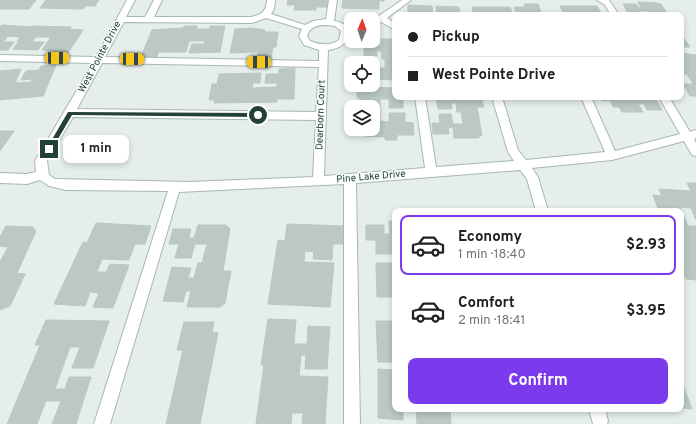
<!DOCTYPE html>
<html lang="en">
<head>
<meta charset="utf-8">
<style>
	body { margin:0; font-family:Overpass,sans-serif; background:#f2f2f2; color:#202124; height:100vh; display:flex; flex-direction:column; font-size:15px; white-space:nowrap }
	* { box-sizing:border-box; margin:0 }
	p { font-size:13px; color:#757577 }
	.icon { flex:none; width:22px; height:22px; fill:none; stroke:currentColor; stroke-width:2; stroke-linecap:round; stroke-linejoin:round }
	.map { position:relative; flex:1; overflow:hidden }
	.details { position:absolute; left:392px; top:208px; width:292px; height:204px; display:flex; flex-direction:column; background:#fff; border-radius:8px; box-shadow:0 2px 6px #0003 }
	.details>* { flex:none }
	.banner { position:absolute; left:392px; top:12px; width:292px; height:88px; border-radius:8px; box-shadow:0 2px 6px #0003; display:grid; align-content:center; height:88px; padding:0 16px; background:#fff }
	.needle { width:26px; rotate:2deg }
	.buttons { position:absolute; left:344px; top:12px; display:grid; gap:8px }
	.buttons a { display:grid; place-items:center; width:36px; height:36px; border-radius:8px; background:#fff; box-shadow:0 2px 6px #0003; font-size:20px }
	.end { position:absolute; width:18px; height:18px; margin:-9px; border:5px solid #244137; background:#fff; box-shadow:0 0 0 2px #fff }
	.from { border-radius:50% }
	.bubble { position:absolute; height:28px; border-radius:8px; background:#fff; box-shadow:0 2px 6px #0003; font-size:13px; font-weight:700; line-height:28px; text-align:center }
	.car { position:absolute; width:12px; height:24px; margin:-12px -6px; border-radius:5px; box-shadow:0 0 3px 1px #0007; background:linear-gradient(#f5c518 24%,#345 0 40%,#f5c518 0 76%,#345 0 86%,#f5c518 0) }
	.banner b { display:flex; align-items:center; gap:14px; height:38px; font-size:15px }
	.banner b+b { border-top:1px solid #e0e0e0 }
	.banner i { width:10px; height:10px; background:#202124 }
	ul { padding:7px 0 0; list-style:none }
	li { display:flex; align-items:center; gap:12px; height:60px; margin:0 8px 6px; padding:0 8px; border:2px solid transparent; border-radius:8px }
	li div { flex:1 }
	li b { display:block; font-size:15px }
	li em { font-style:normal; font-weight:700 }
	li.current { border-color:#7c3aed }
	li>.icon { width:36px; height:36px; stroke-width:1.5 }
	.button { display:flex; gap:8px; margin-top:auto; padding:8px 16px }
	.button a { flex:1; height:46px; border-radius:8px; background:#7c3aed; color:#fff; font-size:16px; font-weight:700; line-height:46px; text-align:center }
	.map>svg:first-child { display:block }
	.building { fill:#bbc9c2; stroke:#b8c8c0 }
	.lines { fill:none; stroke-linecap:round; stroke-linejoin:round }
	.minor-casing { stroke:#a7b7b1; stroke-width:2 }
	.minor { fill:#fff; fill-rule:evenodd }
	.route { fill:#244137 }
	.labels { text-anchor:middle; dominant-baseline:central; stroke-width:3; stroke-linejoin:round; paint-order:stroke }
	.street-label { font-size:10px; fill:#244137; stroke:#f6fbf8 }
</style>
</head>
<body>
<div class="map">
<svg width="696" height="424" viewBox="0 0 696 424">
	<rect width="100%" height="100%" fill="#e5eeea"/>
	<path class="building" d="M0 0H36L29 9H0Z
		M46 0H99L95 6H85L83 9 40 8Z
		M288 0H328L327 7H316V10H294L295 5H287Z
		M343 0H384V1H379V9L342 8Z
		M638 2 656 3 661 4 668 15H650L648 11H640L642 15H629L623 4H636L639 8H641Z
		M524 4H538L542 15H517L514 7H525Z
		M408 5 432 6 433 15H408Z
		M436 6 459 7 460 15 437 14Z
		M560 6H597L602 15H567L563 13Z
		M472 7H510L513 15H474Z
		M2 25 31 27 32 26 71 27 70 29 83 30 66 56 51 55 54 51 42 50 51 37H36L32 42H44L38 50 13 49 19 41H17L20 37 8 36 3 42H14L8 50H0V27Z
		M184 26H197L196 29H209L210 26H225L220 52 189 53 192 44H204L205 41H189L186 52H158L157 57H141L152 30 183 28Z
		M251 28 265 30V32H278L276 47H273L271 58H257L258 52 230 53 235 29Z
		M681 34 690 47H681Z
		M381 39H395V80L376 79 373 63H365V61H376V68H385V59H382L381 51H377V56H364V41H377L378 46H381Z
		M681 53 696 55V96H690L685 87H681V79L684 84H693L687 74H684L681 69Z
		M56 65 43 96 0 100V71L21 69 15 83 31 82 32 79 21 80 26 71 39 70 41 66Z
		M295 68 294 99H277V102L214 103 215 100H209L212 84H217L219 74 261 73 260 83H253L252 88 277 87V83H265L266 74H279V69Z
		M357 87 395 88V97H403V108H389V99H380V121L389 122V113H405V122L413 123 414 135H397V140H385V137L365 136 366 129H373V107H360V98H357Z
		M436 97H481L484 107H477L482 135 478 138H454L453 127 448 128 449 134H433L432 123H440L439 114H451L453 124H463L461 112H457L456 103H451L452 109H438Z
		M601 97H647L648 99H656L662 110H647L644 104H638L643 112H622L619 107H613L610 100 603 101Z
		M0 131H14L0 151Z
		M687 183H696V220L691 208 680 207 688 226H696V280L686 279 681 267V211H659L653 195 662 196 659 189 691 191Z
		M476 209 530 211H476Z
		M389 221H395V240H392V254H376V240H366V225H384V234H390Z
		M96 223 151 226 145 244H135L129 260 102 259 97 272H106L110 264 129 265 113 308 93 307 99 293 90 292 85 306 54 304 83 242 87 243Z
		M287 224 344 226 343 244H333L332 260 313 259 314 252 305 251 304 262 334 263 330 307 268 304 278 240 285 241Z
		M198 225H226L230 229 223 271H231L225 303 220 307H187L191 291H186L183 302 163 301 172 267 191 268 188 278H194L198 263H202L207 244H195L191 258H175L179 244H169L173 229H191L189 238H194Z
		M6 226 33 227 36 231 17 273 25 274 10 306 0 310V262L8 247 0 246V237Z
		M376 263H395V297H377Z
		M268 319 296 320 294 344H307L308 326 330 327 327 369H305L306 355H301L299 376 328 377 325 424H302L303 413H292L291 424H256L264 365H261Z
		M46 320 109 321 93 368H72L80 347H70L55 389H65L69 377H91L76 424H52L61 401H46L37 424H7L40 345H35Z
		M376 321H395V362H378Z
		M184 322H214L212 332 218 333 200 424H166L183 350H177Z
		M378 369 395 370V409H403V420L378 418Z
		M681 380 692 409 681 408Z
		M416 409H450L451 424H417Z"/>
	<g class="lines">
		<g class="minor-casing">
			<path id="minor" d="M127 0H135L126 17H145L154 0H162L154 17H251C262 14 266 12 267 0H275L274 9 271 14 305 25 313 21 326 19 329 0H337L334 21C360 25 350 48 328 50L324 176 425 168 415 97H425L436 167 514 161 508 152 492 97H502L518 150 526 160 605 152 581 97H591L615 151 680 134 659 97H669L690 132 696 130V138L694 139 696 143V156L692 155 684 141 612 160 532 168 538 177 548 211H536L527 179 520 170 356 183 360 424H344V184L179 192 110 424H94L168 191 66 190 49 186 40 180 27 184 0 183V173L27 174 36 172 35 161 93 63 0 61V55L96 57ZM266 18 302 29 299 36 304 45 319 50V61L105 57 124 22 252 23ZM327 25 335 26 341 31 339 40C330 46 320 45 310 41L307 36C310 26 318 25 327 25ZM102 63 319 67 316 112 77 109ZM73 117 316 120 313 177 190 182 55 179 49 175 47 161Z
				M402 0H411L387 18 395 23V30L381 22 373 27V20Z
				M597 0H609L619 15H611L605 5Z
				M589 409H605L608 421 607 424H593Z"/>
		</g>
		<use href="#minor" class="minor"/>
	</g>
	<path class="route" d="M68 112 258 113 261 115 258 117 72 115 51 151H47V148Z"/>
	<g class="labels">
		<g class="street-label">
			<text transform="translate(100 57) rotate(-62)">West Pointe Drive</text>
			<text transform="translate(321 115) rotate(-88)">Dearborn Court</text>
			<text transform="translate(371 177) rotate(-5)">Pine Lake Drive</text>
		</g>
	</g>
</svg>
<div class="buttons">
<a><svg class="needle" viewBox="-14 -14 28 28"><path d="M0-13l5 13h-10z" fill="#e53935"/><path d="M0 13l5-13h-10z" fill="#757577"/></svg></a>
<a><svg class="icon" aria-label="locate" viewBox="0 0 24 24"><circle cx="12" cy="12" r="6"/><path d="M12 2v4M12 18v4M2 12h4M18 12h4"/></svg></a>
<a><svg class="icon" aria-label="layers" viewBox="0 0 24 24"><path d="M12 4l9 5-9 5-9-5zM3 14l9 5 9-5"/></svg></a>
</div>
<i class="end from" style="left:258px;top:115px"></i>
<i class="end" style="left:49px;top:149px"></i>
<div class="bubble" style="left:63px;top:135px;width:66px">1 min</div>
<i class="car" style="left:57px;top:58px;rotate:90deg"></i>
<i class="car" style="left:132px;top:59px;rotate:91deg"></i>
<i class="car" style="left:259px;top:62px;rotate:271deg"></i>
<div class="banner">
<b><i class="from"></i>Pickup</b>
<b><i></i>West Pointe Drive</b>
</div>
<section class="details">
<ul>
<li class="current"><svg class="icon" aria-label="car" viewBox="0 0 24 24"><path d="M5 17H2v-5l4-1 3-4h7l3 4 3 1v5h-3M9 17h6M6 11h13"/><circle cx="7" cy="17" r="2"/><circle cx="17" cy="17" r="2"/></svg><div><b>Economy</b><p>1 min · 18:40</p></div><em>$2.93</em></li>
<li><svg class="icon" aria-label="car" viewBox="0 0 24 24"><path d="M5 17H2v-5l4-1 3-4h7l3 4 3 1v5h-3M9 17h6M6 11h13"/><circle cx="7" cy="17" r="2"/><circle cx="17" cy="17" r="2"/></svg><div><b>Comfort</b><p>2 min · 18:41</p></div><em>$3.95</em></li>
</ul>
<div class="button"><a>Confirm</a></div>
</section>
</div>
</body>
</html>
